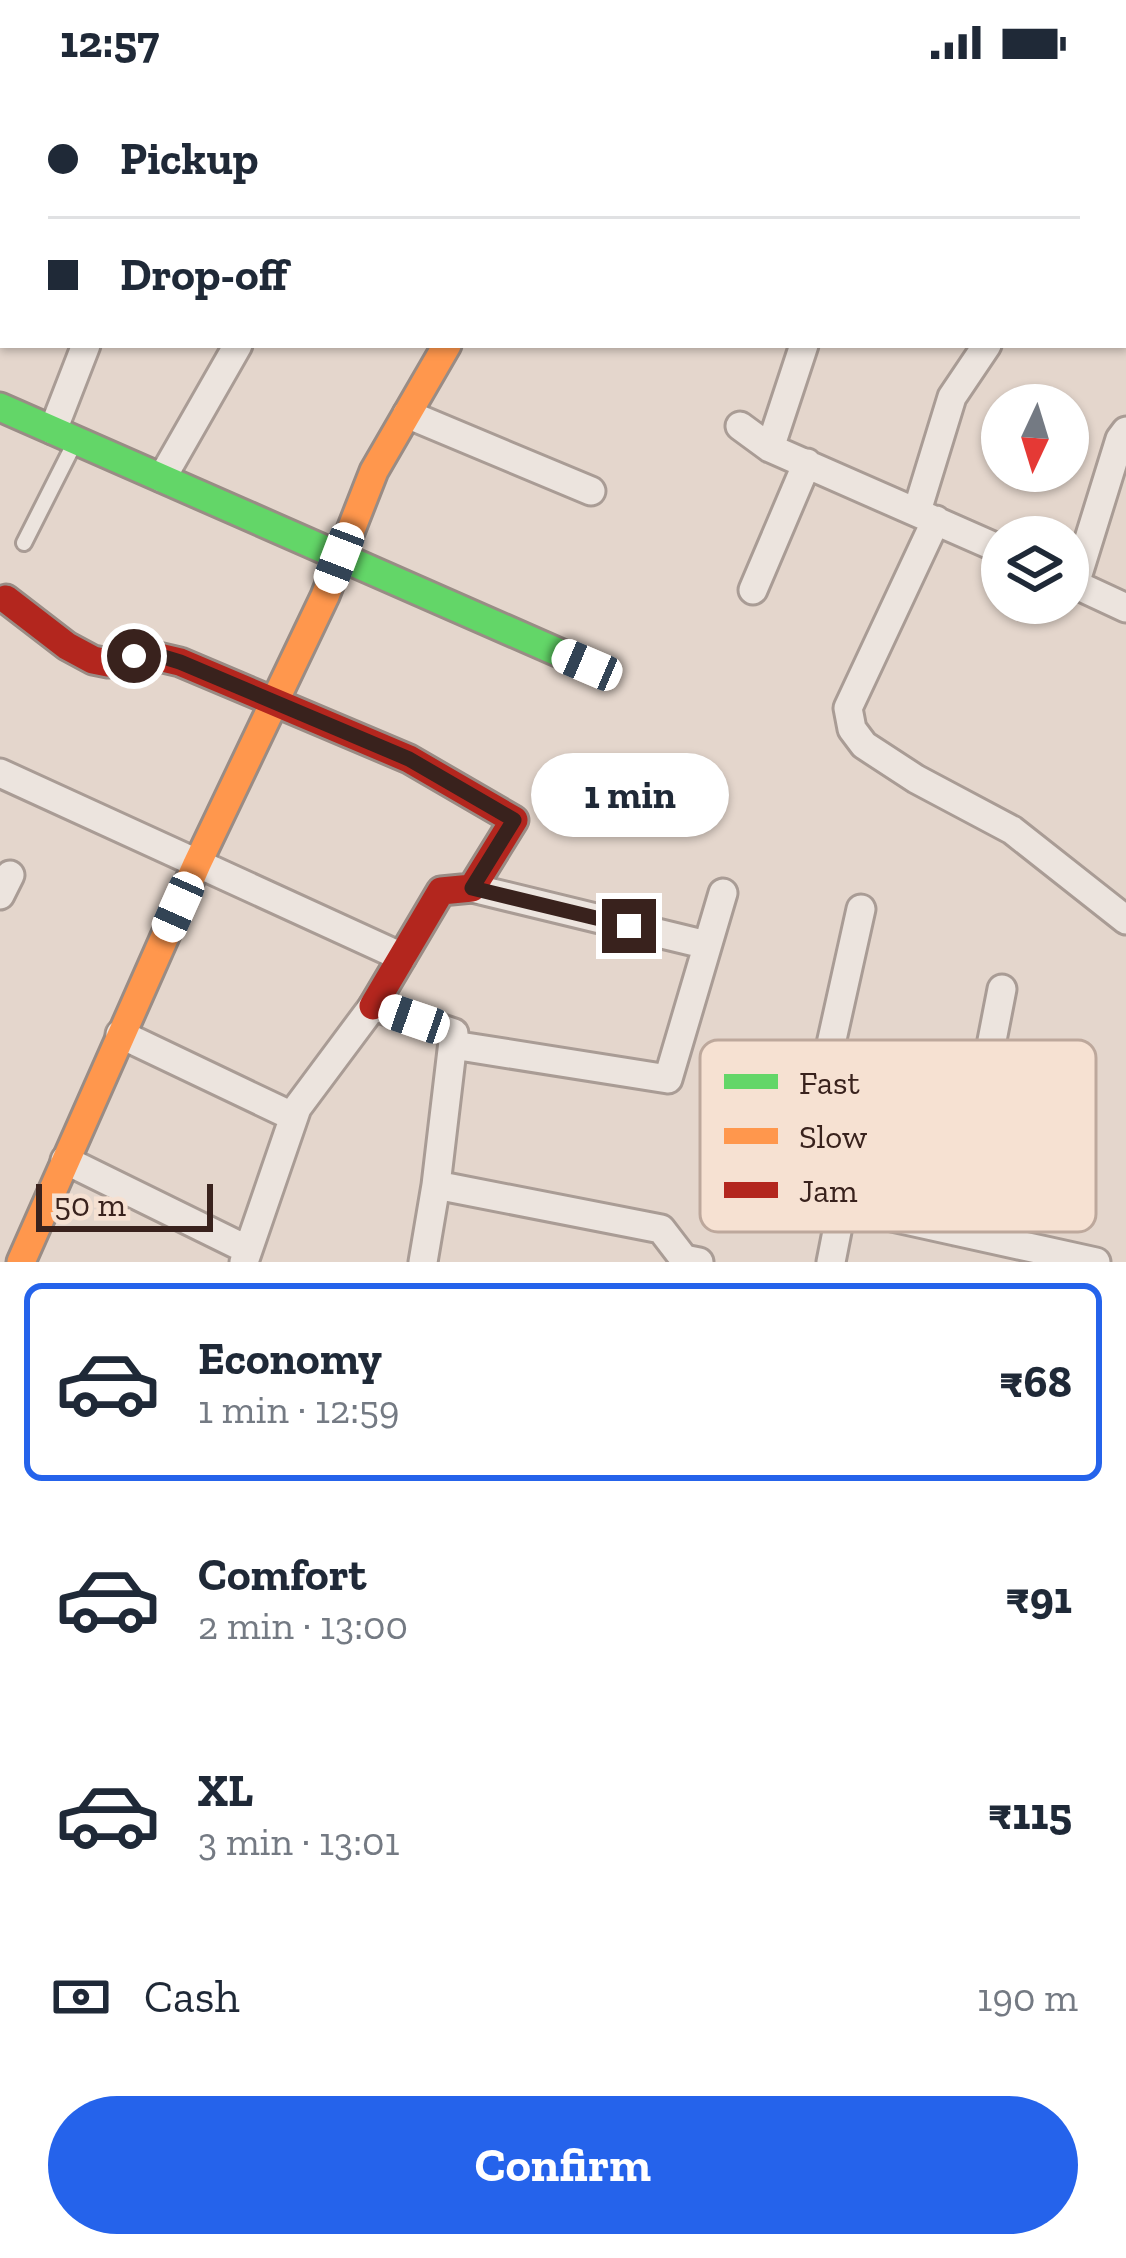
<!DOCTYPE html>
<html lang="en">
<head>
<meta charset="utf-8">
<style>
	body { margin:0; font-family:"Zilla Slab",serif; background:#f6f6f7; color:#1f2937; height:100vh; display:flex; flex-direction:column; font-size:45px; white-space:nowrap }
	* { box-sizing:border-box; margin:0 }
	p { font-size:39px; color:#747a83 }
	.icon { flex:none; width:66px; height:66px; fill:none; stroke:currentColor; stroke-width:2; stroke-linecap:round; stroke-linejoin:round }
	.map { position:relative; height:1178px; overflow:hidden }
	.details { display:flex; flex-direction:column; background:#fff; flex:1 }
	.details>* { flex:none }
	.top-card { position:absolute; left:0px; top:0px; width:1128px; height:264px; box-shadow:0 3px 9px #0004; display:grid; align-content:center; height:264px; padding:0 48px; background:#fff }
	.needle { width:78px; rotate:184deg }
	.controls { position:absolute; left:981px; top:300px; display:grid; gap:24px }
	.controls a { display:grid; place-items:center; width:108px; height:108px; border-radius:50%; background:#fff; box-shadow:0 3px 9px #0004; font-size:60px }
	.scale { position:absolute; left:36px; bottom:30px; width:177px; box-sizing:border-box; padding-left:12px; border:6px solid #39221d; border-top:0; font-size:33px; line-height:42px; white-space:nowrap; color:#39221d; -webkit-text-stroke:9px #f6e1d2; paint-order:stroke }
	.end { position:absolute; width:54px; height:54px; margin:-27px; border:15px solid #39221d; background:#fff; box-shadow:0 0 0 6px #fff }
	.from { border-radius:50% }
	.bubble { position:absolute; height:84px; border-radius:42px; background:#fff; box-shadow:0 3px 9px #0004; font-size:39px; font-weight:800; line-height:84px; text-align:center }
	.car { position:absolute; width:36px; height:72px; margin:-36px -18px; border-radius:15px; box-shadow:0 0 9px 3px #0007; background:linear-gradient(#fff 24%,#345 0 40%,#fff 0 76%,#345 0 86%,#fff 0) }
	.top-card b { display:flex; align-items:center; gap:42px; height:114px; font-size:45px }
	.top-card b+b { border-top:3px solid #e0e1e3 }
	.top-card i { width:30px; height:30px; background:#1f2937 }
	ul { padding:21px 0 0; list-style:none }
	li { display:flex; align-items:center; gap:36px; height:198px; margin:0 24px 18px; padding:0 24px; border:6px solid transparent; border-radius:18px }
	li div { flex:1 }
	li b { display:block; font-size:45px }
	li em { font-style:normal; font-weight:800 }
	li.selected { border-color:#2563eb }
	li>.icon { width:108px; height:108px; stroke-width:1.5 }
	.pay { display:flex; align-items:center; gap:30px; height:132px; padding:0 48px; font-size:45px }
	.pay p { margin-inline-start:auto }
	.primary-button { display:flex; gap:24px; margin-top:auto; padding:24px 48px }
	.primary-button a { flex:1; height:138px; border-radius:72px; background:#2563eb; color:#fff; font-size:48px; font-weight:800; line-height:138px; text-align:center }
	.status { display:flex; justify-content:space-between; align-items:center; height:84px; padding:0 60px; background:#fff; direction:ltr }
	.status svg { height:33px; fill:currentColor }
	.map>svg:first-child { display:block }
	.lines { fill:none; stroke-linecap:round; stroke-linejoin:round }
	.lane-casing { stroke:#a99c95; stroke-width:20 }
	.street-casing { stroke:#a99c95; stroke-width:33 }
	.fast-casing { stroke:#998c85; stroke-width:33 }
	.slow-casing { stroke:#998c85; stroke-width:33 }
	.jam-casing { stroke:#998c85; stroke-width:33 }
	.lane { stroke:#ece4de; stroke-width:14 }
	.street { stroke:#ece4de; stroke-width:27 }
	.fast { stroke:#63d668; stroke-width:27 }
	.slow { stroke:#ff974d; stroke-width:27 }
	.jam { stroke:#b3261e; stroke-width:27 }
	.route { stroke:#39221d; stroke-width:15 }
	.key { fill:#f6e1d2; stroke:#bda89c; stroke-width:3 }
	.key-label { font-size:33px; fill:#39221d }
</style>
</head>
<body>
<div class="status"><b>12:57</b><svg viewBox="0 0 49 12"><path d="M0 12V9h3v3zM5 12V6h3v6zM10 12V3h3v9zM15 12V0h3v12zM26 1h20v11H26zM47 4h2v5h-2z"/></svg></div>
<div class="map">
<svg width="1126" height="1178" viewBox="0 0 1126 1178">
	<rect width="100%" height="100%" fill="#e4d6cc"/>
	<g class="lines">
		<g class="lane-casing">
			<path id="lane" d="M24 459 73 362"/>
		</g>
		<g class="street-casing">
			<path id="street" d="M256 0 260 3
				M909 0 921 3
				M187 3 189 0
				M712 3 713 0
				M865 3 866 0
				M1125 54H1126
				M0 149 3 150
				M407 330 591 407
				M740 342 770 364 1002 466
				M53 346 86 261
				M770 364 804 261
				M162 394 238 261
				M917 427 952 313 987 261
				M936 436 848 624 852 645 864 661 916 695 1012 746 1126 836
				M1068 497 1126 524
				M1075 500 1120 355 1126 347
				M753 506 807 379
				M0 689 402 873
				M472 804 707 861
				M0 811 10 791
				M120 950 294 1033
				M453 961 668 995 723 809
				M65 1076 246 1165
				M436 1101 661 1145 684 1175 699 1178
				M842 1122 1096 1178
				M955 1147 1002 905
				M244 1178 297 1024 373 922 454 949 436 1101 423 1178
				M831 1178 842 1122 799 1104 861 825"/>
		</g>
		<g class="fast-casing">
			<path id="fast" d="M0 323 587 581"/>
		</g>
		<g class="slow-casing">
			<path id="slow" d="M21 1178 197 780 325 512 374 387 447 261"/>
		</g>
		<g class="jam-casing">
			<path id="jam" d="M6 515 67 562 93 576 108 579 150 571 180 578 409 675 514 736 472 804 441 807 373 922"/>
		</g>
		<use href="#lane" class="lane"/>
		<use href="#street" class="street"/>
		<use href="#fast" class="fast"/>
		<use href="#slow" class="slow"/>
		<use href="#jam" class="jam"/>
	</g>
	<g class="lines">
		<path class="route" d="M134 572 157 571 180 578 409 675 514 736 472 804 629 842"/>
	</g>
	<rect x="700" y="956" width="396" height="192" rx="18" class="key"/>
	<rect x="724" y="990" width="54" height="15" fill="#63d668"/>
	<rect x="724" y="1044" width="54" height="16" fill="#ff974d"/>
	<rect x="724" y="1098" width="54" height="16" fill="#b3261e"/>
	<g class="key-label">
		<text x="799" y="1010">Fast</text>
		<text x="799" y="1064">Slow</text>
		<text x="799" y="1118">Jam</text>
	</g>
</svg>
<div class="controls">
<a><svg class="needle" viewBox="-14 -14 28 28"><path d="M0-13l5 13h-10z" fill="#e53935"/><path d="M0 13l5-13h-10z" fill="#747a83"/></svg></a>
<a><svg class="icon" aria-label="layers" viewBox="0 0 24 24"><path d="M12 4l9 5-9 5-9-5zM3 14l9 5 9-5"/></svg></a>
</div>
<div class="scale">50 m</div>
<i class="end from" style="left:134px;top:572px"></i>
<i class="end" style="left:629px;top:842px"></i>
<div class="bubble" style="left:531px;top:669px;width:198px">1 min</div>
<i class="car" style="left:339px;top:474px;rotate:201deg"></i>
<i class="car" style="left:587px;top:581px;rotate:293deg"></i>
<i class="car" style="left:178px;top:823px;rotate:204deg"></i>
<i class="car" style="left:414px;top:935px;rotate:289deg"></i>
<div class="top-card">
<b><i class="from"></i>Pickup</b>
<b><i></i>Drop-off</b>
</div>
</div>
<section class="details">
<ul>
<li class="selected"><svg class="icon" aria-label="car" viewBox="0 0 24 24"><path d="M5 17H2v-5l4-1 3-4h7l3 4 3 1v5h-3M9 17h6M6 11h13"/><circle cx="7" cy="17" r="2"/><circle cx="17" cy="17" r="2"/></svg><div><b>Economy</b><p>1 min · 12:59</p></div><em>₹68</em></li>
<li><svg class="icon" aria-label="car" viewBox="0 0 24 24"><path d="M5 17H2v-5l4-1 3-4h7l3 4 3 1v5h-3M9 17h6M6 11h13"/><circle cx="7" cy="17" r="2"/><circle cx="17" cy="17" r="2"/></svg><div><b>Comfort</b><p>2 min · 13:00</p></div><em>₹91</em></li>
<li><svg class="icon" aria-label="car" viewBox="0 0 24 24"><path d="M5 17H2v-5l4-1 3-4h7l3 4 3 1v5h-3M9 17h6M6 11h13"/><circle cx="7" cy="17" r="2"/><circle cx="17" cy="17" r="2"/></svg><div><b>XL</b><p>3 min · 13:01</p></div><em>₹115</em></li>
</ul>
<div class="pay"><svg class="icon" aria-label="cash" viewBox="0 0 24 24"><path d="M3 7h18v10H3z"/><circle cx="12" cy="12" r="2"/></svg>Cash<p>190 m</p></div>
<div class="primary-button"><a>Confirm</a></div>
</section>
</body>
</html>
